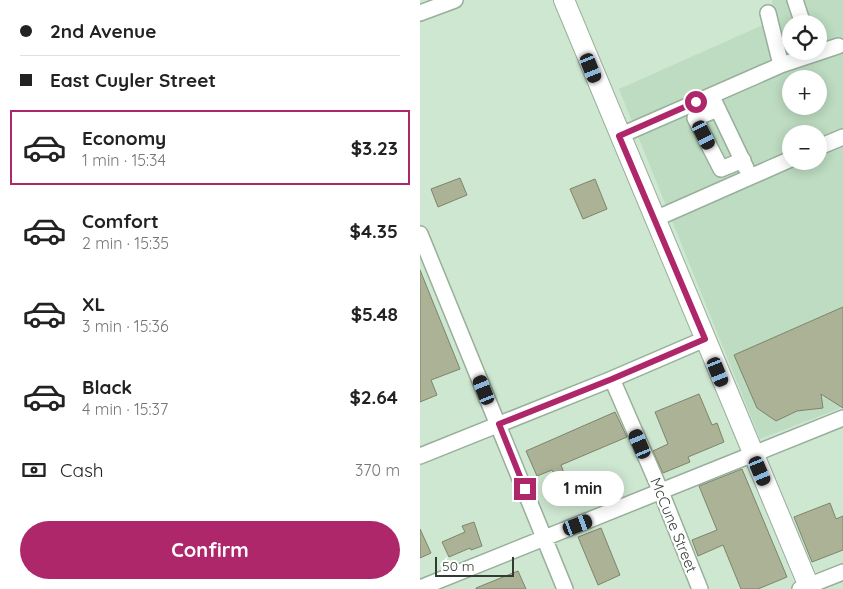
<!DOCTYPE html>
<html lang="en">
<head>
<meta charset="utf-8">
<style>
	body { margin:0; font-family:Quicksand,sans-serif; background:#f2f2f2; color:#222; height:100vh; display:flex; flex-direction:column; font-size:19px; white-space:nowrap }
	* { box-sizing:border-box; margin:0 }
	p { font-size:16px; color:#767676 }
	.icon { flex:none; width:28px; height:28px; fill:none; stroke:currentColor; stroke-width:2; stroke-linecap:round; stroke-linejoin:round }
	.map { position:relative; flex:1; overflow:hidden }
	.sheet { display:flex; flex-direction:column; background:#fff; width:420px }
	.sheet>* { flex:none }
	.top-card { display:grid; align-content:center; height:110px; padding:0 20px; background:#fff }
	.buttons { position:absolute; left:362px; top:15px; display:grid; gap:10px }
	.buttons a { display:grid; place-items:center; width:45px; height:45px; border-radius:50%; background:#fff; box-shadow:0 2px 12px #0003; font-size:25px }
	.scale { position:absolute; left:15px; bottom:12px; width:79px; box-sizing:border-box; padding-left:5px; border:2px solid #313b32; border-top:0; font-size:14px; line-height:18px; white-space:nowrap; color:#313b32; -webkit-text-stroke:4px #fff; paint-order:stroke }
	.end { position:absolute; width:22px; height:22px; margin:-11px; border:6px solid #af276b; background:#fff; box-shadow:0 0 0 2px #fff }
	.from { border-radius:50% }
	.bubble { position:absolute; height:35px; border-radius:18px; background:#fff; box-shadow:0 2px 12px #0003; font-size:16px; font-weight:800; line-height:35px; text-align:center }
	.car { position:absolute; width:15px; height:30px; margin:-15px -8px; border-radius:6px; box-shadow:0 0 4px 1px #0007; background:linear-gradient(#222 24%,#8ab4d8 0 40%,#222 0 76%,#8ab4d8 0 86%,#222 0) }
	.top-card b { display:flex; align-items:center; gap:18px; height:48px; font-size:19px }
	.top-card b+b { border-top:1px solid #e0e0e0 }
	.top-card i { width:12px; height:12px; background:#222 }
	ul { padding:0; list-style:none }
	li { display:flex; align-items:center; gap:15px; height:75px; margin:0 10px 8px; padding:0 10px; border:2px solid transparent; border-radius:0px }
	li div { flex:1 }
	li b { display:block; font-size:19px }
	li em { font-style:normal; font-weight:800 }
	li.selected { border-color:#af276b }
	li>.icon { width:45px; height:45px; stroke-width:1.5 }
	.pay { display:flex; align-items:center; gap:12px; height:55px; padding:0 20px; font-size:19px }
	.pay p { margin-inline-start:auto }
	.button { display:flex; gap:10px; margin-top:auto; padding:10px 20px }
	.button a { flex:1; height:58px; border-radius:30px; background:#af276b; color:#fff; font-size:20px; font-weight:800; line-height:58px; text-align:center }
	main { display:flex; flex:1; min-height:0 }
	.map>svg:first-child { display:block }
	.built { fill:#bddcc1; fill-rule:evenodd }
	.building { fill:#acb296; stroke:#7e846a }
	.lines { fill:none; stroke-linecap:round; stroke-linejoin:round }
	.minor-casing { stroke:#98af9b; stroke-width:18 }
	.major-casing { stroke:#98af9b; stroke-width:22 }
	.minor { stroke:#fff; stroke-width:15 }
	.major { stroke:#fff; stroke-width:20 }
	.route { stroke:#af276b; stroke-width:6 }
	.labels { text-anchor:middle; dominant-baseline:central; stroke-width:4.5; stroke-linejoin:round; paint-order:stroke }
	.street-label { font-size:15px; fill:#313b32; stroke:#fff }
</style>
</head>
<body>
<main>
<section class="sheet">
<div class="top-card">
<b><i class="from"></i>2nd Avenue</b>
<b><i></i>East Cuyler Street</b>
</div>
<ul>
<li class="selected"><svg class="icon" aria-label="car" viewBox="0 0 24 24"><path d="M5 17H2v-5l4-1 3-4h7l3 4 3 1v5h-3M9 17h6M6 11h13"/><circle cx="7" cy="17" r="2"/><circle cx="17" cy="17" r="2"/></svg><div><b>Economy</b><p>1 min · 15:34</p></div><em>$3.23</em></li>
<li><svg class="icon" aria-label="car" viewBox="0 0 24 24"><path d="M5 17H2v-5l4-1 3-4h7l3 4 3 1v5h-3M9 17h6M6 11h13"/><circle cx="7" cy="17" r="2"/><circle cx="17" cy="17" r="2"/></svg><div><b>Comfort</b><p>2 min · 15:35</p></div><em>$4.35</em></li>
<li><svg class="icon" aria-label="car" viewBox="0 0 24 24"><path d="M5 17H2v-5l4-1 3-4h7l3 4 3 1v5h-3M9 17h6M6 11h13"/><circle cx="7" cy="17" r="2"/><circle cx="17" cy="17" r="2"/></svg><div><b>XL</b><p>3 min · 15:36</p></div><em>$5.48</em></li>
<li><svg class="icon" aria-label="car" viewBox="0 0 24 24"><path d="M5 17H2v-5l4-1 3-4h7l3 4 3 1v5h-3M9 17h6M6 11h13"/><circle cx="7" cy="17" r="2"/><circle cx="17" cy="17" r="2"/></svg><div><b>Black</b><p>4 min · 15:37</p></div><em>$2.64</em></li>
</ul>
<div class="pay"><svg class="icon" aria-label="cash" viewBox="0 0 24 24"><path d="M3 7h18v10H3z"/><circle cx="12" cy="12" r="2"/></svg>Cash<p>370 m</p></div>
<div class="button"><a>Confirm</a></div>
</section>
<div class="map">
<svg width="423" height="589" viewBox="0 0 423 589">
	<rect width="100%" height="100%" fill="#cee7d1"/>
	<path class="built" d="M352 0H423V407L340 439 199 89 354 20ZM371 24H399V51H371ZM371 79H399V106H371ZM371 134H399V161H371Z"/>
	<path class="building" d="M40 178 47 195 18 207 11 189Z
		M175 179 187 209 163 219 150 189Z
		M0 270 40 369 11 380 17 395 0 402Z
		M423 307V408L401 394 403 408 377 411 356 421 337 408 314 355Z
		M279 394 292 425 297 423 304 442 268 457 270 462 243 473 233 451 248 444 235 412Z
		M195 412 207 437 141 465 144 473 136 477 132 470 117 476 106 451Z
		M322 469 367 577 338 589H321L303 545 278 556 272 540 297 530 279 486Z
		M410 503 416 519 423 516V550L392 562 374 517Z
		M54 522 62 546 51 550 50 548 29 557 22 542 45 532 42 526Z
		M181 528 200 575 178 585 158 537Z
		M0 529 11 553 0 558Z
		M98 571 106 589H56V588Z"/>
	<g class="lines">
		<g class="minor-casing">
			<path id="minor" d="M375 0 383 24
				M0 13 35 0
				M348 13 361 65
				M294 101 326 168
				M298 109 275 118 301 169 323 160
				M199 136 361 65 418 46
				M399 147 423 137
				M235 219 371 159
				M0 234 145 589
				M192 379 241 492 280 589
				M0 456 192 379 285 339
				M0 588 423 418
				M380 589 423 572"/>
		</g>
		<g class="major-casing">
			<path id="major" d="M144 0 390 589"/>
		</g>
		<use href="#minor" class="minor"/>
		<use href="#major" class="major"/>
	</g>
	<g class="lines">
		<path class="route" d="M105 489 79 424 192 379 285 339 199 136 276 102"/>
	</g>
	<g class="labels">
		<g class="street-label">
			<text transform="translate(254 525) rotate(68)">McCune Street</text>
		</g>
	</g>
</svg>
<div class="buttons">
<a><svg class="icon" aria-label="locate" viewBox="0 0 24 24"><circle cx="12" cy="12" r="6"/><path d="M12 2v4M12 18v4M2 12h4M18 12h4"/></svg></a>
<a>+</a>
<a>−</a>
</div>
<div class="scale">50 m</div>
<i class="end from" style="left:276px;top:102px"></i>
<i class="end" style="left:105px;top:489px"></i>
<div class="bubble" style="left:122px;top:471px;width:82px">1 min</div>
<i class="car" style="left:171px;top:68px;rotate:158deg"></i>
<i class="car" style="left:284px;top:135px;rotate:153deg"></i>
<i class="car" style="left:298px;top:372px;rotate:158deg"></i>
<i class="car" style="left:64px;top:390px;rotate:338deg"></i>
<i class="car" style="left:220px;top:444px;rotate:337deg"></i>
<i class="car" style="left:340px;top:471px;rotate:157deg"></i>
<i class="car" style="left:158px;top:525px;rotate:69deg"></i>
</div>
</main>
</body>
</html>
